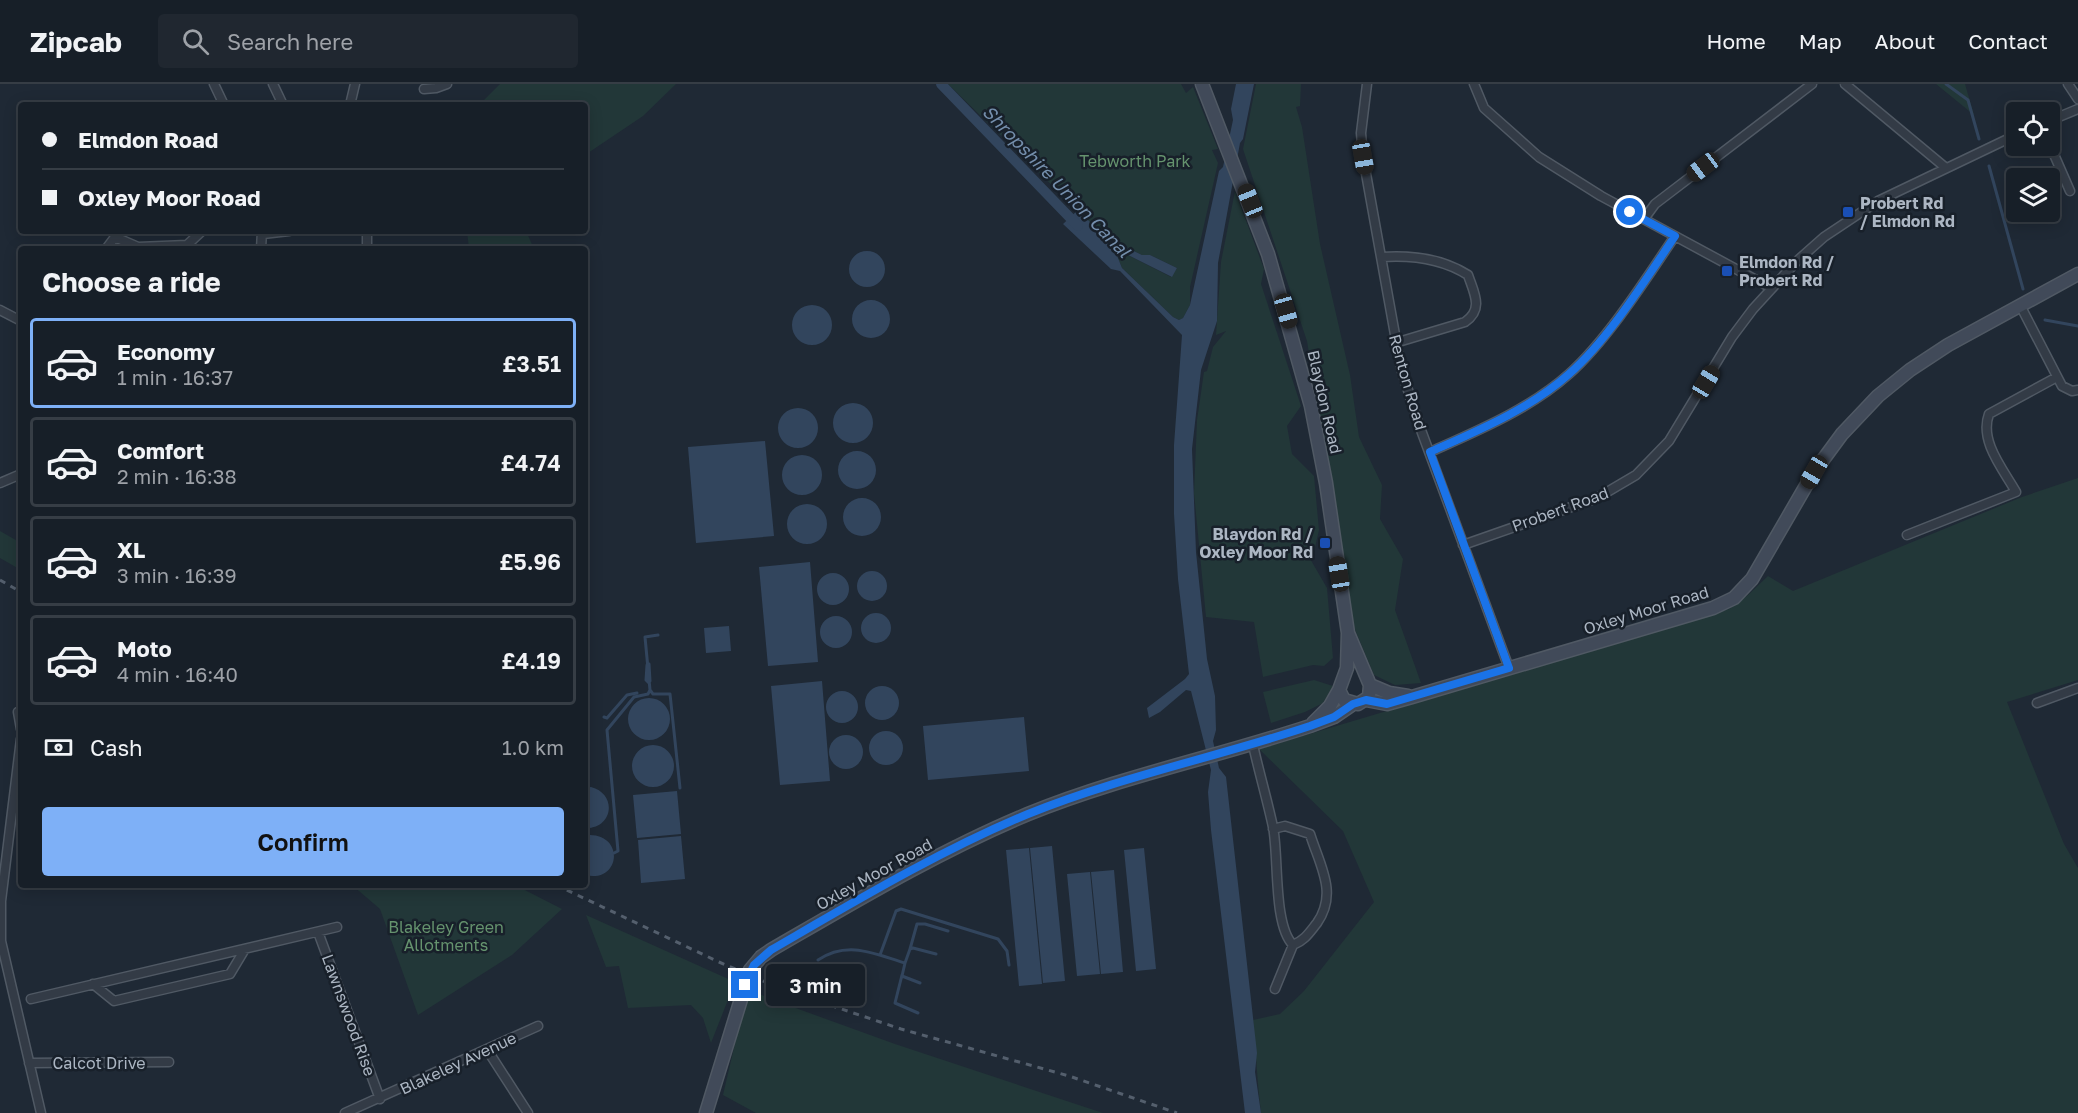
<!DOCTYPE html>
<html lang="en">
<head>
<meta charset="utf-8">
<style>
	body { margin:0; font-family:"Golos Text",sans-serif; background:#202730; color:#f1f3f6; height:100vh; display:flex; flex-direction:column; font-size:22px; white-space:nowrap }
	* { box-sizing:border-box; margin:0 }
	p { font-size:20px; color:#9ea2a8 }
	.icon { flex:none; width:33px; height:33px; fill:none; stroke:currentColor; stroke-width:2; stroke-linecap:round; stroke-linejoin:round }
	.map { position:relative; flex:1; overflow:hidden }
	.details { position:absolute; left:18px; top:162px; width:570px; height:642px; display:flex; flex-direction:column; background:#171f28; border-radius:6px; box-shadow:0 3px 15px #0003,0 0 0 2px #363d45 }
	.details>* { flex:none }
	.banner { position:absolute; left:18px; top:18px; width:570px; height:132px; border-radius:6px; box-shadow:0 3px 15px #0003,0 0 0 2px #363d45; display:grid; align-content:center; height:132px; padding:0 24px; background:#171f28 }
	.buttons { position:absolute; left:2006px; top:18px; display:grid; gap:12px }
	.buttons a { display:grid; place-items:center; width:54px; height:54px; border-radius:6px; background:#171f28; box-shadow:0 3px 15px #0003,0 0 0 2px #363d45; font-size:30px }
	.end { position:absolute; width:27px; height:27px; margin:-14px; border:8px solid #1a73e8; background:#fff; box-shadow:0 0 0 3px #fff }
	.from { border-radius:50% }
	.bubble { position:absolute; height:42px; border-radius:6px; background:#171f28; box-shadow:0 3px 15px #0003,0 0 0 2px #363d45; font-size:20px; font-weight:600; line-height:42px; text-align:center }
	.car { position:absolute; width:18px; height:36px; margin:-18px -9px; border-radius:8px; box-shadow:0 0 4px 2px #0007; background:linear-gradient(#222 24%,#8ab4d8 0 40%,#222 0 76%,#8ab4d8 0 86%,#222 0) }
	.banner b { display:flex; align-items:center; gap:21px; height:57px; font-size:22px }
	.banner b+b { border-top:2px solid #363d45 }
	.banner i { width:15px; height:15px; background:#f1f3f6 }
	ul { padding:0; list-style:none }
	li { display:flex; align-items:center; gap:18px; height:90px; margin:0 12px 9px; padding:0 12px; border:3px solid #363d45; border-radius:6px }
	li div { flex:1 }
	li b { display:block; font-size:22px }
	li em { font-style:normal; font-weight:600 }
	li.active { border-color:#7eb0f7 }
	li>.icon { width:54px; height:54px; stroke-width:1.5 }
	h2 { padding:0 24px; font-size:27px; line-height:72px }
	.pay { display:flex; align-items:center; gap:15px; height:66px; padding:0 24px; font-size:22px }
	.pay p { margin-inline-start:auto }
	.cta { display:flex; gap:12px; margin-top:auto; padding:12px 24px }
	.cta a { flex:1; height:69px; border-radius:6px; background:#7eb0f7; color:#111; font-size:24px; font-weight:600; line-height:69px; text-align:center }
	header { display:flex; align-items:center; gap:36px; box-sizing:border-box; height:84px; padding:0 30px; background:#171f28; border-bottom:2px solid #363d45 }
	header strong { font-size:28px }
	nav { display:flex; gap:33px; margin-inline-start:auto; font-size:21px }
	.search { width:420px; height:54px; background:#202730; display:flex; align-items:center; gap:15px; box-sizing:border-box; padding:0 21px; border-radius:6px; color:#9ea2a8; font-size:22px }
	.map>svg:first-child { display:block }
	.green { fill:#223738 }
	.water { fill:#32455d }
	.lines { fill:none; stroke-linecap:round; stroke-linejoin:round }
	.stream { stroke:#32455d; stroke-width:3 }
	.canal { stroke:#32455d; stroke-width:10 }
	.street-casing { stroke:#505964; stroke-width:11 }
	.secondary-casing { stroke:#505964; stroke-width:15 }
	.street { stroke:#333b46; stroke-width:8 }
	.secondary { stroke:#414a59; stroke-width:12 }
	.rail { stroke:#545f6d; stroke-width:3; stroke-dasharray:6 6; stroke-linecap:butt }
	.route { stroke:#1a73e8; stroke-width:8 }
	.transit-dot { fill:#1a4fb4; stroke:#18202a; stroke-width:2 }
	.labels { text-anchor:middle; dominant-baseline:central; stroke-width:5; stroke-linejoin:round; paint-order:stroke }
	.park-label { font-size:16px; fill:#65936e; stroke:#18202a }
	.poi-label { font-size:16px; font-weight:bold; fill:#acb6c3; stroke:#18202a; text-anchor:start }
	.street-label { font-size:16px; fill:#acb6c3; stroke:#18202a }
	.water-label { font-size:18px; font-style:italic; fill:#748eac; stroke:#18202a }
</style>
</head>
<body>
<header>
<strong>Zipcab</strong>
<div class="search"><svg class="icon" aria-label="search" viewBox="0 0 24 24"><circle cx="10" cy="10" r="6"/><path d="M15 15l6 6"/></svg>Search here</div>
<nav><a>Home</a><a>Map</a><a>About</a><a>Contact</a></nav>
</header>
<div class="map">
<svg width="2078" height="1029" viewBox="0 0 2078 1029">
	<rect width="100%" height="100%" fill="#1f2935"/>
	<path class="green" d="M500 0H676L643 32 585 71V21H479Z
		M948 0H1181L1186 9 1193 3 1218 65 1212 66 1218 79 1190 203V221L1183 234 1179 236 1173 233 1122 184 1114 164 1171 193 1177 184 1150 171H1142L1105 153Z
		M1256 0H1301L1300 22 1296 23 1302 43 1320 160 1350 291 1359 353 1382 401 1380 435 1403 475 1395 526 1421 599 1395 601 1374 591 1353 541 1307 257 1243 65Z
		M1936 0H1965L1974 31Z
		M1235 107 1264 185 1261 200 1301 322 1287 342 1292 370 1314 392 1319 446 1314 468 1305 466 1327 504 1333 574 1324 582 1313 581 1263 593 1254 538 1206 533 1194 409 1197 336 1204 288 1207 287 1213 263 1226 247 1216 251 1221 178Z
		M467 147H526L534 165H469Z
		M2078 394V596L2007 618 2064 760 2078 784V1029H1261C1257 998 1256 967 1253 936L1280 930 1304 907 1374 818 1343 747 1259 665 1729 525 1748 511 1768 492 1793 507 2022 413Z
		M0 447 21 459V486L0 474Z
		M1314 596 1333 602 1323 619 1305 628 1271 639 1263 608Z
		M352 801H515L562 825 512 871 418 931 380 825Z
		M586 831 735 898 711 959 703 934 691 921 628 924 619 882 606 883Z
		M748 904 768 914 895 960 1103 1029H756L723 1011Z"/>
	<path class="water" d="M1236 0H1254L1243 55 1240 59 1218 179 1217 237 1201 286 1192 365 1196 468 1207 575 1215 612 1216 646 1213 657 1219 684 1226 693 1257 969 1255 988 1261 1029H1245L1211 746 1208 708 1211 686 1191 607 1186 606 1160 628 1149 634 1147 624 1185 595 1189 590 1178 495 1174 430V361L1182 251 1120 187 1111 185 1063 140 1078 126 1105 153 1142 171H1150L1177 184 1172 193 1114 164 1122 184 1173 233 1179 236 1183 234 1190 221 1219 87 1223 83 1233 36 1231 25Z
		M849 185a18 18 0 1 1 36 0a18 18 0 1 1-36 0Z
		M852 235a19 19 0 1 1 38 0a19 19 0 1 1-38 0Z
		M792 241a20 20 0 1 1 40 0a20 20 0 1 1-40 0Z
		M833 339a20 20 0 1 1 40 0a20 20 0 1 1-40 0Z
		M778 344a20 20 0 1 1 40 0a20 20 0 1 1-40 0Z
		M765 357 774 452 696 459 688 363Z
		M838 386a19 19 0 1 1 38 0a19 19 0 1 1-38 0Z
		M782 391a20 20 0 1 1 40 0a20 20 0 1 1-40 0Z
		M843 433a19 19 0 1 1 38 0a19 19 0 1 1-38 0Z
		M787 440a20 20 0 1 1 40 0a20 20 0 1 1-40 0Z
		M810 478 818 578 768 582 759 483Z
		M857 502a15 15 0 1 1 30 0a15 15 0 1 1-30 0Z
		M817 505a16 16 0 1 1 32 0a16 16 0 1 1-32 0Z
		M861 544a15 15 0 1 1 30 0a15 15 0 1 1-30 0Z
		M820 548a16 16 0 1 1 32 0a16 16 0 1 1-32 0Z
		M729 542 731 567 706 569 704 544Z
		M822 597 830 697 780 701 771 602Z
		M865 619a17 17 0 1 1 34 0a17 17 0 1 1-34 0Z
		M826 623a16 16 0 1 1 32 0a16 16 0 1 1-32 0Z
		M628 635a21 21 0 1 1 42 0a21 21 0 1 1-42 0Z
		M1024 633 1029 687 928 696 923 642Z
		M869 664a17 17 0 1 1 34 0a17 17 0 1 1-34 0Z
		M829 668a17 17 0 1 1 34 0a17 17 0 1 1-34 0Z
		M632 682a21 21 0 1 1 42 0a21 21 0 1 1-42 0Z
		M591 703C618 710 613 745 585 744V704Z
		M677 707 681 750 637 754 633 711Z
		M590 751C626 752 619 800 585 791V753Z
		M681 752 685 795 641 799 638 756Z
		M1052 762 1065 897 1043 899 1030 764Z
		M1029 764 1042 900 1019 902 1006 766Z
		M1144 764 1156 885 1136 887 1124 766Z
		M1114 786 1123 888 1101 890 1091 788Z
		M1090 788 1100 890 1077 892 1067 790Z"/>
	<g class="lines">
		<path class="stream" d="M1946 0 1968 16 1979 55
			M1989 82 2023 205
			M2045 236 2078 242
			M658 551 645 553 650 606 653 610H670L680 704
			M649 580 650 597
			M647 581 646 596 649 599
			M604 633 607 634 627 611 637 609
			M614 769 618 767 607 646 634 613 648 610 650 606
			M910 865 917 840H925L948 847
			M880 871 896 827 901 825 998 855 1007 867 1009 881
			M818 876C848 856 875 870 905 879L910 865 913 864 936 870
			M905 879 902 892 920 899
			M902 891 895 919 918 929"/>
		<path class="canal" d="M941 0 1078 142"/>
		<g class="street-casing">
			<path id="street" d="M214 0 224 21
				M273 0 283 21
				M1367 0 1361 49 1363 73 1401 284 1418 338 1509 584
				M1474 0 1484 24 1539 73 1601 112 1771 204
				M1845 0 1946 84
				M2068 0 2078 15
				M424 5 436 4 447 0
				M350 21 355 0
				M2049 37 2078 25
				M2049 59 2070 107
				M1644 135 1655 120 1812 0
				M113 147 115 153 138 163 187 161
				M367 147V165
				M263 150 289 147
				M106 165 115 153
				M188 165 187 161 202 147
				M261 165 262 147
				M1381 173C1410 171 1443 175 1468 191 1474 209 1484 225 1465 238L1395 259
				M2020 221 2062 302 2072 307 2078 306
				M0 226 21 237
				M1430 368C1477 347 1530 325 1569 290 1608 255 1646 195 1675 152
				M0 399 21 390
				M1907 451 2016 408C2003 385 1979 357 1989 330L2057 293
				M1463 461 1597 414 1636 391 1669 357 1732 253 1753 225 1797 177 1824 153 1878 117 2016 51
				M2037 619 2078 604
				M18 628 21 645
				M21 655 1 817V857L41 1029
				M1253 661C1259 688 1267 715 1273 743 1279 772 1273 841 1293 861 1305 856 1309 849 1317 839 1338 809 1320 782 1310 750L1285 742 1273 745
				M318 848 380 1015
				M93 900 114 917 230 890 245 865
				M1275 905 1293 861
				M31 915 337 843
				M488 967 528 1029
				M29 979 169 978
				M345 1029 538 942"/>
		</g>
		<g class="secondary-casing">
			<path id="secondary" d="M1202 0 1268 170 1311 322 1326 399 1348 549 1347 584 1339 606 1344 616 1358 620 1369 613 1370 601 1348 549
				M1370 601 1389 609 1408 612
				M1366 616 1387 620 1412 613 1713 524 1734 514 1752 495 1814 388 1842 350 1878 312 1910 286 1948 261 2078 190
				M1313 639 1330 622 1339 606
				M706 1029 750 886 761 873 771 866C854 818 939 767 1028 730 1119 693 1216 673 1310 642L1334 633 1353 620"/>
		</g>
		<use href="#street" class="street"/>
		<use href="#secondary" class="secondary"/>
		<path class="rail" d="M0 496 21 508
			M556 801 719 878 782 905 901 945 1069 992 1177 1029"/>
	</g>
	<g class="lines">
		<path class="route" d="M745 901 754 881 771 866C854 818 939 767 1028 730 1119 693 1217 673 1310 642L1334 633 1353 620 1366 616 1387 620 1509 584 1430 368C1477 347 1530 325 1569 290 1608 256 1646 195 1675 152L1630 128"/>
	</g>
	<g class="transit-dot">
		<rect x="1842" y="122" width="12" height="12" rx="3"/>
		<rect x="1721" y="181" width="12" height="12" rx="3"/>
		<rect x="1319" y="453" width="12" height="12" rx="3"/>
	</g>
	<g class="labels">
		<g class="park-label">
			<text x="1135" y="77">Tebworth Park</text>
			<text x="446" y="843">Blakeley Green<tspan x="446" dy="18">Allotments</tspan></text>
		</g>
		<g class="poi-label">
			<text x="1860" y="119">Probert Rd<tspan x="1860" dy="18">/ Elmdon Rd</tspan></text>
			<text x="1739" y="178">Elmdon Rd /<tspan x="1739" dy="18">Probert Rd</tspan></text>
			<text x="1313" y="450" text-anchor="end">Blaydon Rd /<tspan x="1313" dy="18">Oxley Moor Rd</tspan></text>
		</g>
		<g class="street-label">
			<text transform="translate(1408 298) rotate(74)">Renton Road</text>
			<text transform="translate(1325 318) rotate(77)">Blaydon Road</text>
			<text transform="translate(1560 425) rotate(-20)">Probert Road</text>
			<text transform="translate(1646 526) rotate(-17)">Oxley Moor Road</text>
			<text transform="translate(874 790) rotate(-29)">Oxley Moor Road</text>
			<text transform="translate(349 931) rotate(70)">Lawnswood Rise</text>
			<text x="99" y="979">Calcot Drive</text>
			<text transform="translate(458 979) rotate(-25)">Blakeley Avenue</text>
		</g>
		<g class="water-label">
			<text transform="translate(1057 97) rotate(46)">Shropshire Union Canal</text>
		</g>
	</g>
</svg>
<div class="buttons">
<a><svg class="icon" aria-label="locate" viewBox="0 0 24 24"><circle cx="12" cy="12" r="6"/><path d="M12 2v4M12 18v4M2 12h4M18 12h4"/></svg></a>
<a><svg class="icon" aria-label="layers" viewBox="0 0 24 24"><path d="M12 4l9 5-9 5-9-5zM3 14l9 5 9-5"/></svg></a>
</div>
<i class="end from" style="left:1630px;top:128px"></i>
<i class="end" style="left:745px;top:901px"></i>
<div class="bubble" style="left:766px;top:880px;width:99px">3 min</div>
<i class="car" style="left:1363px;top:73px;rotate:170deg"></i>
<i class="car" style="left:1703px;top:83px;rotate:233deg"></i>
<i class="car" style="left:1250px;top:117px;rotate:338deg"></i>
<i class="car" style="left:1286px;top:227px;rotate:164deg"></i>
<i class="car" style="left:1706px;top:298px;rotate:31deg"></i>
<i class="car" style="left:1814px;top:388px;rotate:210deg"></i>
<i class="car" style="left:1339px;top:490px;rotate:351deg"></i>
<div class="banner">
<b><i class="from"></i>Elmdon Road</b>
<b><i></i>Oxley Moor Road</b>
</div>
<section class="details">
<h2>Choose a ride</h2>
<ul>
<li class="active"><svg class="icon" aria-label="car" viewBox="0 0 24 24"><path d="M5 17H2v-5l4-1 3-4h7l3 4 3 1v5h-3M9 17h6M6 11h13"/><circle cx="7" cy="17" r="2"/><circle cx="17" cy="17" r="2"/></svg><div><b>Economy</b><p>1 min · 16:37</p></div><em>£3.51</em></li>
<li><svg class="icon" aria-label="car" viewBox="0 0 24 24"><path d="M5 17H2v-5l4-1 3-4h7l3 4 3 1v5h-3M9 17h6M6 11h13"/><circle cx="7" cy="17" r="2"/><circle cx="17" cy="17" r="2"/></svg><div><b>Comfort</b><p>2 min · 16:38</p></div><em>£4.74</em></li>
<li><svg class="icon" aria-label="car" viewBox="0 0 24 24"><path d="M5 17H2v-5l4-1 3-4h7l3 4 3 1v5h-3M9 17h6M6 11h13"/><circle cx="7" cy="17" r="2"/><circle cx="17" cy="17" r="2"/></svg><div><b>XL</b><p>3 min · 16:39</p></div><em>£5.96</em></li>
<li><svg class="icon" aria-label="car" viewBox="0 0 24 24"><path d="M5 17H2v-5l4-1 3-4h7l3 4 3 1v5h-3M9 17h6M6 11h13"/><circle cx="7" cy="17" r="2"/><circle cx="17" cy="17" r="2"/></svg><div><b>Moto</b><p>4 min · 16:40</p></div><em>£4.19</em></li>
</ul>
<div class="pay"><svg class="icon" aria-label="cash" viewBox="0 0 24 24"><path d="M3 7h18v10H3z"/><circle cx="12" cy="12" r="2"/></svg>Cash<p>1.0 km</p></div>
<div class="cta"><a>Confirm</a></div>
</section>
</div>
</body>
</html>
